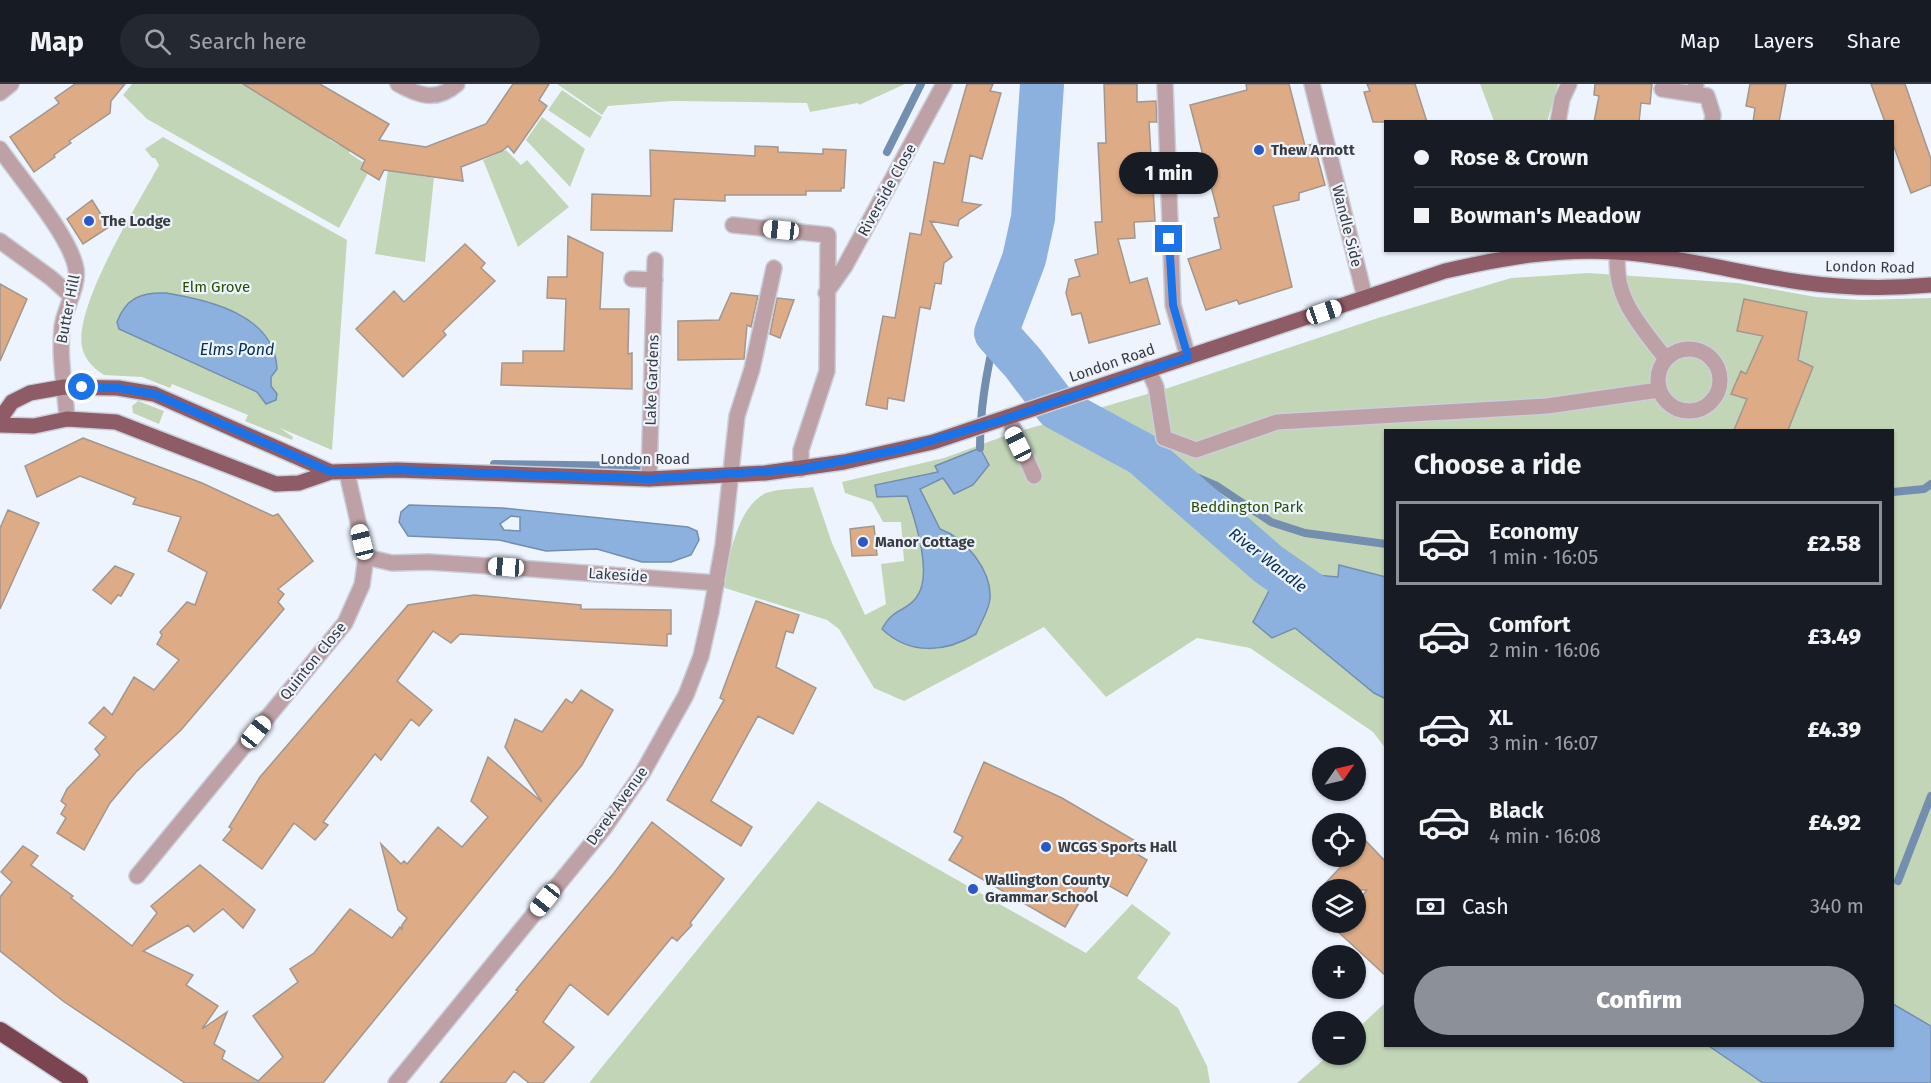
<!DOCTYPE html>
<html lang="en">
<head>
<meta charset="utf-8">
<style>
	body { margin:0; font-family:"Fira Sans",sans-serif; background:#242831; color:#f1f3f6; height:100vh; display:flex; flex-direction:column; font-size:22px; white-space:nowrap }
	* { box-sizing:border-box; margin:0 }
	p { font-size:20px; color:#9ea1a6 }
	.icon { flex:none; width:33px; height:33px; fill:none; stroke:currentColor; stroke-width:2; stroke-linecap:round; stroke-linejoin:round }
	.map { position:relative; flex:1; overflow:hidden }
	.details { position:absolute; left:1384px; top:345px; width:510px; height:618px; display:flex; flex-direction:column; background:#171b24; border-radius:0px; box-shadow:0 2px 4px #0004 }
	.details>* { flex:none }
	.banner { position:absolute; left:1384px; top:36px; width:510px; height:132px; border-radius:0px; box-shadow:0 2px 4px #0004; display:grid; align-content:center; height:132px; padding:0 30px; background:#171b24 }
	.needle { width:39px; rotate:56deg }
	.buttons { position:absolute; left:1312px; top:663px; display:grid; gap:12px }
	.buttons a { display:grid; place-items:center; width:54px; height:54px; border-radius:50%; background:#171b24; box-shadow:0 2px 4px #0004; font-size:30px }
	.end { position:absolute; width:27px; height:27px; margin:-14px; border:8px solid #1a73e8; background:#fff; box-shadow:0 0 0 3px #fff }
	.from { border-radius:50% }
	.bubble { position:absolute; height:42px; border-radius:21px; background:#171b24; box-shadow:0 2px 4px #0004; font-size:20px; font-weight:800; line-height:42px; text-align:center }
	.car { position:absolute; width:18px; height:36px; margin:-18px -9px; border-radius:8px; box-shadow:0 0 4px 2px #0007; background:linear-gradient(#fff 24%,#345 0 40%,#fff 0 76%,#345 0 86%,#fff 0) }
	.banner b { display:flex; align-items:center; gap:21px; height:57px; font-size:22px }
	.banner b+b { border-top:2px solid #363941 }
	.banner i { width:15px; height:15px; background:#f1f3f6 }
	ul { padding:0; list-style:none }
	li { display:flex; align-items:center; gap:18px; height:84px; margin:0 12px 9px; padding:0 18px; border:3px solid transparent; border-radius:0px }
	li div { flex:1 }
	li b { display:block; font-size:22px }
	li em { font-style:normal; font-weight:800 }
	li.active { border-color:#8c9099 }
	li>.icon { width:54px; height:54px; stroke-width:1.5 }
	h2 { padding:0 30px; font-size:27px; line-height:72px }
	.pay { display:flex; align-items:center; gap:15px; height:66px; padding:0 30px; font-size:22px }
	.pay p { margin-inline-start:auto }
	.primary-button { display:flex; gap:12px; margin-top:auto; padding:12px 30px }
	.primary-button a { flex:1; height:69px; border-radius:36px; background:#8c9099; color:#fff; font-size:24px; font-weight:800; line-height:69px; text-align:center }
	header { display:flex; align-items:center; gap:36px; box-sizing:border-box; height:84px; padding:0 30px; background:#171b24; border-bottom:2px solid #363941 }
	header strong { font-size:28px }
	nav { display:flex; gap:33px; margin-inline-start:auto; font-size:21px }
	.search { width:420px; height:54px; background:#242831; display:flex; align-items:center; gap:15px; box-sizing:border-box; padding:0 21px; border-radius:33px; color:#9ea1a6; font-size:22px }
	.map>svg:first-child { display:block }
	.green { fill:#c2d6b7 }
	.water { fill:#8cb1df; stroke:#738eaf; stroke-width:1.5; fill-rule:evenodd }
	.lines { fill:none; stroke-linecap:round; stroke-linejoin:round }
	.stream { stroke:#738eaf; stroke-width:8 }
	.river { stroke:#8cb1df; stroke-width:44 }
	.building { fill:#ddab85; stroke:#a19790; stroke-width:1.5 }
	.minor-casing { stroke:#cacfd8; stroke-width:18 }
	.major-casing { stroke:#cacfd8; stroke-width:18 }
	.highway-casing { stroke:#cacfd8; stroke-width:21 }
	.minor { stroke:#bea1a6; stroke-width:15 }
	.major { stroke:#8e5c67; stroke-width:15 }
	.highway { stroke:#7b4451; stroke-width:18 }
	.route { stroke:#1a73e8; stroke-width:8 }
	.poi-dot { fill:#2c57c6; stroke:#eef4fe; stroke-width:2 }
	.labels { text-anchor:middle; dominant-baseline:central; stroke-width:4.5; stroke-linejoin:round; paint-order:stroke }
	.poi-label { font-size:15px; font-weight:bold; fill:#383b3f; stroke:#eef4fe; text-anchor:start }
	.street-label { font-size:15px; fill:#383b3f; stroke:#eef4fe }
	.park-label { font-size:15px; fill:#274d01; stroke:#eef4fe }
	.water-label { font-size:16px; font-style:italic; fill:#032b55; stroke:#eef4fe }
</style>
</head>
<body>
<header>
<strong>Map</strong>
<div class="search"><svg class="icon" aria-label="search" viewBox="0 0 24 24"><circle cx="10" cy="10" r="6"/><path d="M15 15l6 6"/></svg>Search here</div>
<nav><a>Map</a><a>Layers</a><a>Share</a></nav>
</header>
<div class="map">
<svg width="1931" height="999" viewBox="0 0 1931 999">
	<rect width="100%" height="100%" fill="#eef4fe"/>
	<path class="green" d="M132 0H246L263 12 332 51 330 56 339 61 343 56 353 62 349 69 364 79 361 85 368 89 339 144 147 35 123 11Z
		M557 0H905L859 21 858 19 810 28 807 19 673 17 608 22 602 31Z
		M1480 0H1558L1547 38 1494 37Z
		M562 6 602 33 590 54 548 26Z
		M542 33 585 65 570 103 526 56Z
		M163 53 347 156 332 366 280 344 293 353 292 356 245 337 248 331 172 300 170 304 142 293 104 291C93 284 85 276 82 263 74 221 138 120 159 81L155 74H152L145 65Z
		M506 66 521 81 527 76 569 123 518 163 483 76Z
		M388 86 434 94 425 178 375 170Z
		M1588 189 1738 199 1816 213 1861 216 1931 214V999H1297L1329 971 1356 970V946L1386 918V962H1893V346H1386V665L1373 648 1250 564 1197 554 1106 613 1044 543 904 617 874 604 839 545 827 536 725 504C727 476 738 421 766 409 780 404 799 405 813 403L832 459 865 531 886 520 881 480 904 477 901 438H883L872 418 845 409 842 398 944 374 1013 349 1168 304 1378 234 1511 194Z
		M138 317 164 327 159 340 133 329 132 322Z
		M818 717 1086 869 1132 820 1171 849 1137 894 1178 924 1207 982 1210 999H589Z"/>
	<path class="water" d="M166 209C209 216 275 231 277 285L271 293V302L277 310 276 316 266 320 257 308 119 245 117 238C126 214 141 208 166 209Z
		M980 364 989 381 973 401 954 410 943 394 920 405 940 445C965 454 992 486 990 515 989 526 980 540 976 550 945 569 909 571 882 545 894 523 904 529 916 514 934 492 915 436 907 412L877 413 875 401 938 388 935 382Z
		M409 421 502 424 688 443 697 447 699 456 691 471 671 478H642L597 465 546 467 499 456 408 452 399 438 401 428ZM511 432 520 433V447L504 446 500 440Z
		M1299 477 1304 490 1338 493 1339 481 1386 493V615L1374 609 1295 544 1272 554 1253 538 1274 497 1268 480Z
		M1893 920 1931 942V999H1763L1709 962H1893Z"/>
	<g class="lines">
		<path class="stream" d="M887 68 921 0
			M980 364C980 323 986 288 996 249
			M1142 370 1217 402 1271 438 1305 449 1386 460
			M494 380 644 382
			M1893 408 1924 405 1931 400
			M1898 797 1931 712"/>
		<path class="river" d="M1042 0 1033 134 1024 175 996 249 1023 279 1057 324 1142 370 1268 480 1386 562"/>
	</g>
	<path class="building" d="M75 0H125L111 17 110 29 69 57 71 59 54 71 55 73 34 88 10 53 59 19 55 14Z
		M243 0H320L389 40 379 56 426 63 486 40 513 0H549L539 16 547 22 514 69 508 62 502 67 461 83 463 97 384 86 379 96 361 85 365 76Z
		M967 0H993L990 7 1001 9 982 75 970 71 962 118 981 121 959 136 958 142 930 137 952 173 944 179 941 200 935 199 930 225 920 223 904 317 888 314 887 325 866 321 883 232 895 234 910 149 921 151 934 78 944 80Z
		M1104 0H1137V18L1156 17 1157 38H1149L1155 137 1134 138 1135 154 1118 155 1130 199 1147 194 1160 240 1089 259 1081 229 1072 231 1066 209 1069 195 1080 192 1075 176 1098 170 1095 138H1102L1098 59H1106Z
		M1246 0H1289L1305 62 1314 60 1325 101 1299 109V116L1273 122 1292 203 1239 220 1237 216 1206 226 1188 175 1221 165 1214 134 1219 133 1190 21 1247 6Z
		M1367 0H1415L1427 38H1373L1364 8 1370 7Z
		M1595 0H1652L1650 20 1641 19 1639 38H1594L1599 12 1594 11Z
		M1750 0H1786L1779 38H1753L1755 24 1746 22Z
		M1871 0H1905L1931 75V101L1911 109 1893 60V38H1885Z
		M755 62 778 63V68L823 70V65L846 66 844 104H841V107H806V111H725V117L674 115 672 147 591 146 592 110 651 112 650 66 755 72Z
		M92 116 109 143 83 160 67 135Z
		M568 152 603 169 600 225H629L628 270 632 269V305L501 301 502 279H523V267H564L566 215 547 214 548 193H567Z
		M465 160 485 179 481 184 495 197 443 247 446 251 403 293 356 245 394 207 404 218Z
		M0 200 27 215 0 277Z
		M731 209 758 212 751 243 747 241 744 275 678 276V237L719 236Z
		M777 214 794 216 780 254 770 250Z
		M1744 215 1807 228 1798 276 1813 283 1788 346H1734L1747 315 1731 310 1741 287 1746 290 1763 252 1737 247Z
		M83 354 202 399 273 432 278 430 313 477 278 505 284 510 278 518 284 525 181 646 136 688 110 719 84 766 57 749 66 734 61 730 66 721 61 717 67 705 100 671 95 665 106 653 89 639 104 623 112 631 134 593 154 606 179 576 157 560 162 551 160 548 187 518 195 521 207 488 168 467 181 433 133 420 136 414 80 392 37 413 25 382Z
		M8 426 39 439 0 525V444Z
		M874 442 877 471 852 472 850 445Z
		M115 482 134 490 121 512 118 511 111 520 93 506Z
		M474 511 581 521V525L671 526V550H667V562L460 550 451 559 433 547 397 597 432 626 419 642 411 635 381 676 375 670 323 738 328 741 315 756 294 739 262 785 223 756 232 745 229 743 260 693 408 521Z
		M756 517 799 531 793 549 786 547 776 583 816 604 793 650 758 632 711 717 752 743 741 762 667 716 724 616 720 614Z
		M581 606 613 626 582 681 323 999H185L63 917 0 867V813L12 798 1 788 23 762 38 772 31 781 73 812 71 814 132 862 157 829 151 822 200 781 255 826 243 844 223 825 194 848 188 841 143 867 193 891 186 901 218 922 202 945 227 928 214 960 225 967 222 975 258 997 283 973 253 932 298 898 290 885 314 869 350 825 392 854 400 843 402 845V841L407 834 398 826 381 760 401 780 404 777 407 780 438 743 462 763 488 733 471 717 488 673 542 718 505 663 515 635 542 648 566 615 572 619Z
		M984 678 1062 714 1137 758 1132 767 1147 776 1127 812 1094 793 1065 843 949 776 963 753 954 748Z
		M652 738 724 795 690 839 692 841 677 857 672 853 608 931 570 900 543 938 574 963 543 999H529L514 987 505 999H440L518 907 516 906 614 789Z
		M1366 757 1386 778V892L1334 844 1339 838H1356V819L1367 806H1319L1351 772H1356V767Z"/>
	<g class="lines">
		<g class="minor-casing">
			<path id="minor" d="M398 0C419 12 437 18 457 0
				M1165 0 1173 221 1188 273
				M1312 0 1365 214
				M1696 0 1694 10 1707 12 1713 31 1712 38
				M1662 5 1694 10
				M0 9 11 0
				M1558 38 1562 15 1569 0
				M0 65C20 94 71 153 76 185 79 203 64 225 62 243 59 274 65 304 67 335
				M733 141 828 151 827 287 801 366V385
				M0 157 51 194 70 211
				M1618 168C1612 213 1640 241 1666 275
				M632 195 655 196
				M826 209 845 182 944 0
				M1658 296a31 31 0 1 1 62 0a31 31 0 1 1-62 0Z
				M1148 285 1156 303 1164 354 1196 366 1277 338 1547 322 1659 306
				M1008 333 1034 392
				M649 395 655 176
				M366 473 392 479 428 478 505 483
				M518 484 717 499
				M137 792 345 539 362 501 366 473 347 389
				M396 999 605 743 643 688 686 611 701 572 711 528 723 461 737 332 752 285 774 184"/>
		</g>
		<g class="major-casing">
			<path id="major" d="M0 335 12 318 30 309 64 303 118 304 154 310 331 388
				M0 341 34 342 67 335 116 338 276 400 299 399 331 388 397 386 649 395 765 389 844 378 933 358 1445 187C1502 174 1557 164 1616 168 1678 172 1739 189 1800 198 1843 204 1887 205 1931 201"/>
		</g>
		<g class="highway-casing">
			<path id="highway" d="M0 947 79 999"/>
		</g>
		<use href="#minor" class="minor"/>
		<use href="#major" class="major"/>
		<use href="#highway" class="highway"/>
	</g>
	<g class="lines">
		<path class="route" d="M82 303 118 304 154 310 331 388 397 386 649 395 801 385 903 365 1002 336 1188 273 1173 221 1169 155"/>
	</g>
	<g class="poi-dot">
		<circle cx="1259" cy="66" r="6"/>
		<circle cx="89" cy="137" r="6"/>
		<circle cx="863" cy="458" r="6"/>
		<circle cx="1046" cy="763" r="6"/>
		<circle cx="973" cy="805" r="6"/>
	</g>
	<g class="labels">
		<g class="poi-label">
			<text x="1271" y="66">Thew Arnott</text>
			<text x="101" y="137">The Lodge</text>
			<text x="875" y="458">Manor Cottage</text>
			<text x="1058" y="763">WCGS Sports Hall</text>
			<text x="985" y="796">Wallington County<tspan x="985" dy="17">Grammar School</tspan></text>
		</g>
		<g class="street-label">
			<text transform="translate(887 106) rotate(-61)">Riverside Close</text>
			<text transform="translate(1347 142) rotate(76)">Wandle Side</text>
			<text transform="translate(1870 183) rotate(1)">London Road</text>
			<text transform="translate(68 225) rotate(-79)">Butter Hill</text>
			<text transform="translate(1112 279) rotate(-19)">London Road</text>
			<text transform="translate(652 296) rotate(-88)">Lake Gardens</text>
			<text x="645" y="375">London Road</text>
			<text transform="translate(618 491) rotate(4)">Lakeside</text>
			<text transform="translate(313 577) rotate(-51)">Quinton Close</text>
			<text transform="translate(617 722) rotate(-54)">Derek Avenue</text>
		</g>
		<g class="park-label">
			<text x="216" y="203">Elm Grove</text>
			<text x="1247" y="423">Beddington Park</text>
		</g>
		<g class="water-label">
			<text x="237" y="265">Elms Pond</text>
			<text transform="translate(1268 476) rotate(38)">River Wandle</text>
		</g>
	</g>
</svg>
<div class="buttons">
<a><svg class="needle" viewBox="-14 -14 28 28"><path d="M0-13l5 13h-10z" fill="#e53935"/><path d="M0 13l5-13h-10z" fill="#9ea1a6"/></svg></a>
<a><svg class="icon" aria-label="locate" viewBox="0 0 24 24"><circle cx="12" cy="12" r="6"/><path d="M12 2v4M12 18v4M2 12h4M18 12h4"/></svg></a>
<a><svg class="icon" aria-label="layers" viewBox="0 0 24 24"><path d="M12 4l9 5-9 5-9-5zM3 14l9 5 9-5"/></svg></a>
<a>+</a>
<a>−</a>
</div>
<i class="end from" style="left:82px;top:303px"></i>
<i class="end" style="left:1169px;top:155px"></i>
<div class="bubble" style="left:1119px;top:68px;width:99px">1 min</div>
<i class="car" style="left:781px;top:146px;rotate:276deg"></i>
<i class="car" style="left:1324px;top:228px;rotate:71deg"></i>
<i class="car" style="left:1018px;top:360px;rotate:334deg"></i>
<i class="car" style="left:362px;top:458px;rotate:346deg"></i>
<i class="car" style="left:506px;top:483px;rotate:274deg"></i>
<i class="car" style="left:256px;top:648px;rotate:39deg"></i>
<i class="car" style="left:545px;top:816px;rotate:219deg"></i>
<div class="banner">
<b><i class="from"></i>Rose &amp; Crown</b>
<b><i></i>Bowman's Meadow</b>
</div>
<section class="details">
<h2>Choose a ride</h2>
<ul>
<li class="active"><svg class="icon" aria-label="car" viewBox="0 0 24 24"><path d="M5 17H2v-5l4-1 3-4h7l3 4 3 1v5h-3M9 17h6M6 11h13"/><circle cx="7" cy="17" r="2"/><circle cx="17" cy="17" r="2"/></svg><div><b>Economy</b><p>1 min · 16:05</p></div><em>£2.58</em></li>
<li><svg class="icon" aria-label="car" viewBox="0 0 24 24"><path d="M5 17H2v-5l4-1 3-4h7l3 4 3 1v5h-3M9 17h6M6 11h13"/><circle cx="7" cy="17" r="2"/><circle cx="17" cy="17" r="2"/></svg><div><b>Comfort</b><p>2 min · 16:06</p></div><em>£3.49</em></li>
<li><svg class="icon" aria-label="car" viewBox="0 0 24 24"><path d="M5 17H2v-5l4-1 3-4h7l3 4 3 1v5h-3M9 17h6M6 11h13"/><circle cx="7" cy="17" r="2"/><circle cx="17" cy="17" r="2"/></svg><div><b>XL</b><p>3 min · 16:07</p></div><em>£4.39</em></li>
<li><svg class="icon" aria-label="car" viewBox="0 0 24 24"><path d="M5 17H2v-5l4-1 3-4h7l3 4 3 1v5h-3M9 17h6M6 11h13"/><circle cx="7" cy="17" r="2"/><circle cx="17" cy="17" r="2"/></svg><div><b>Black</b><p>4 min · 16:08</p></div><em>£4.92</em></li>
</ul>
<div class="pay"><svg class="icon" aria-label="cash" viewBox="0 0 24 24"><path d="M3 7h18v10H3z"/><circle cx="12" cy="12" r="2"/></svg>Cash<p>340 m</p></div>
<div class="primary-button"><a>Confirm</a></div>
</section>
</div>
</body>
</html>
